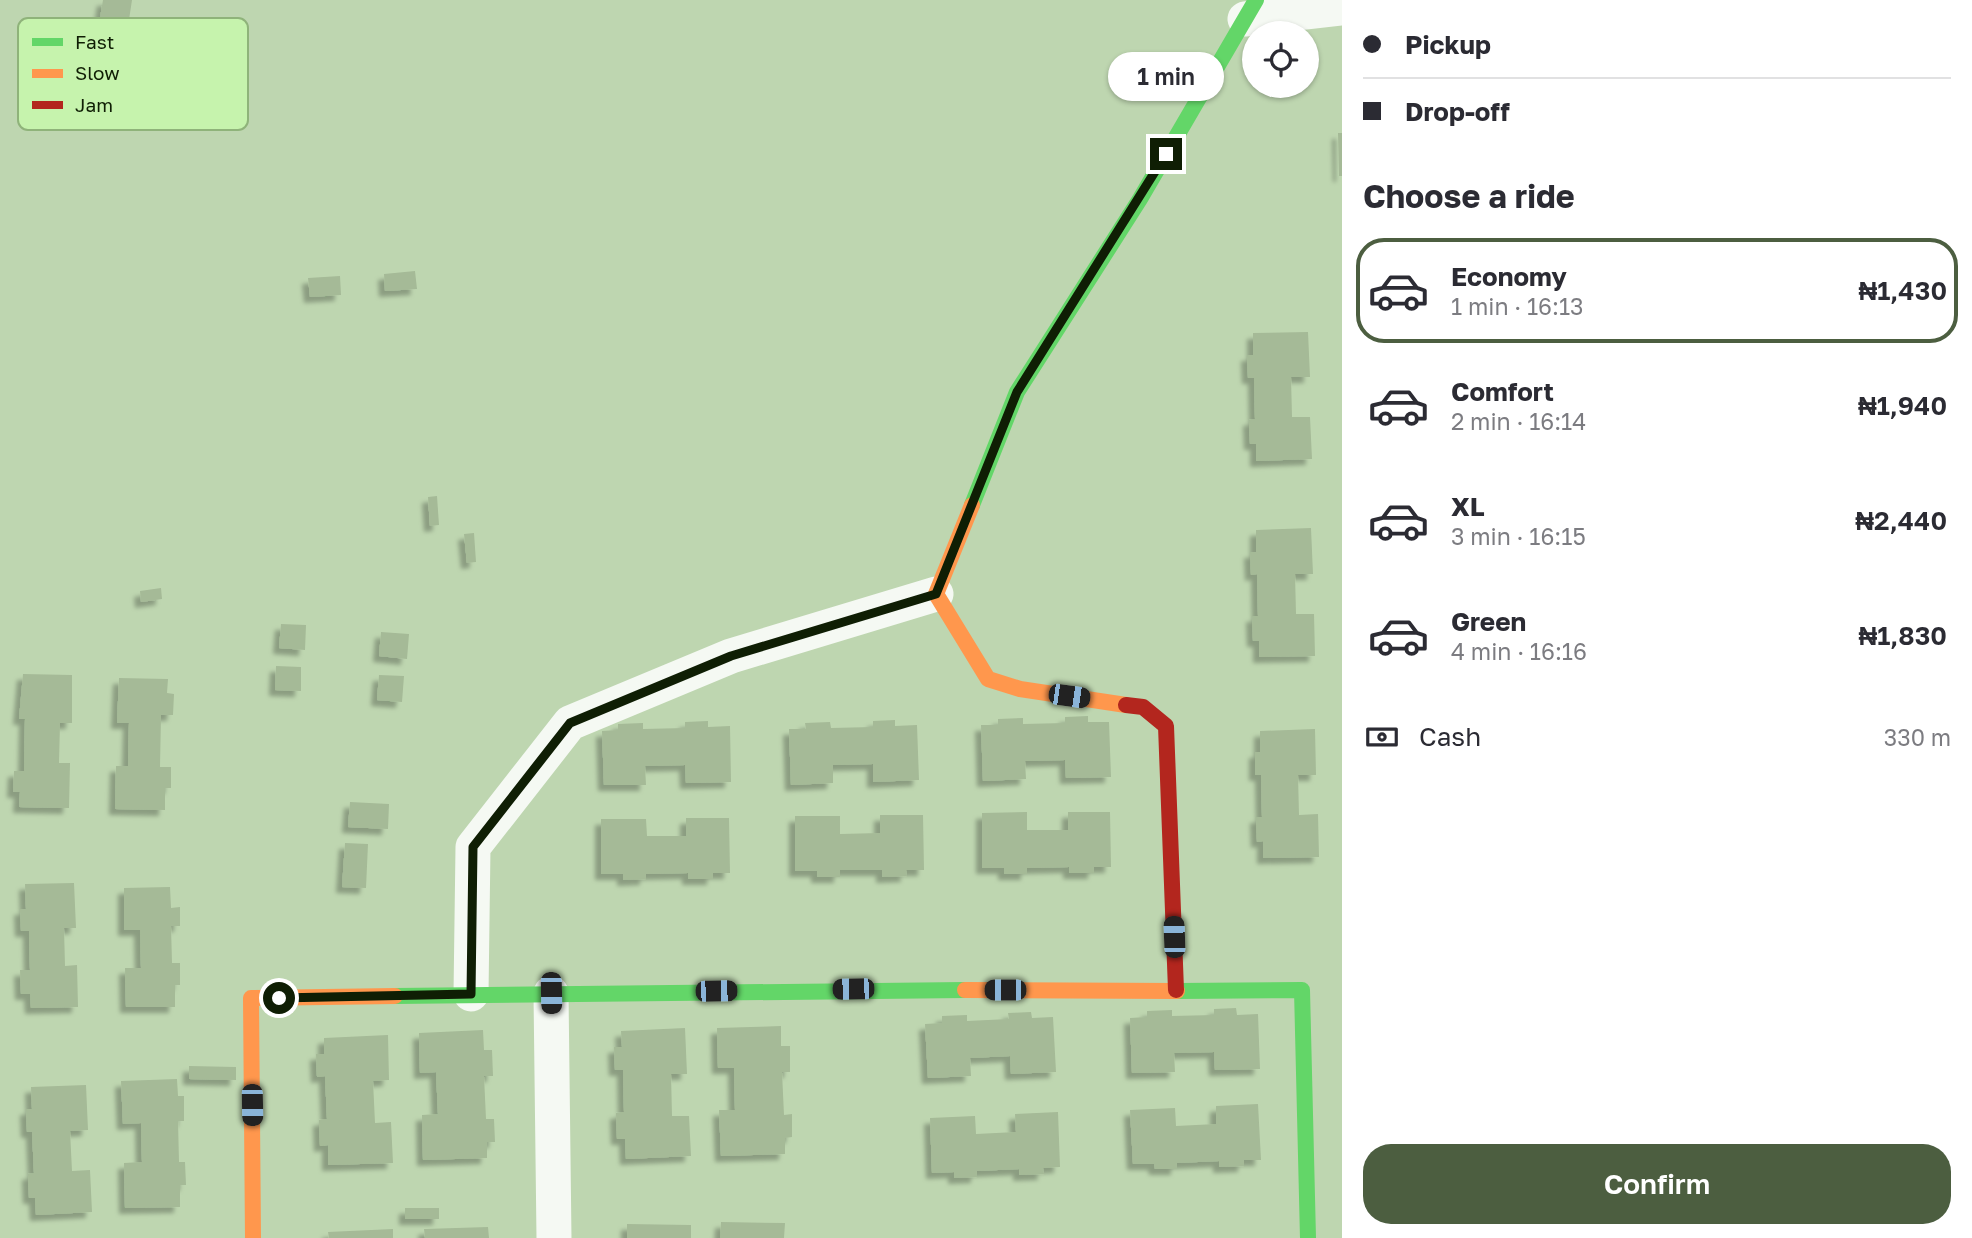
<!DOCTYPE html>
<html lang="en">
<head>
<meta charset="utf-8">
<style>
	body { margin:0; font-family:"Golos Text",sans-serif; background:#f7f7f7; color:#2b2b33; height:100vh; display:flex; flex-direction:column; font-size:26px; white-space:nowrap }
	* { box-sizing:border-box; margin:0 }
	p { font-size:23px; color:#7c7c81 }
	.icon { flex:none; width:38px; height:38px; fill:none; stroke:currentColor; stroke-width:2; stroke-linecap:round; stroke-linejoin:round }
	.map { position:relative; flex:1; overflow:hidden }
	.panel { display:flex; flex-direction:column; background:#fff; width:630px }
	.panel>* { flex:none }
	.hud { display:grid; align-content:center; height:154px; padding:0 21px; background:#fff }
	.buttons { position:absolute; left:1242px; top:21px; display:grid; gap:14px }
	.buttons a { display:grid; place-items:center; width:77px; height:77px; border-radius:50%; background:#fff; box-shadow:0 2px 5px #0004; font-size:35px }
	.end { position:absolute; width:32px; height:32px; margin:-16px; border:9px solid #0f1e04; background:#fff; box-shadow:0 0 0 4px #fff }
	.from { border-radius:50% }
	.bubble { position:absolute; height:49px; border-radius:24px; background:#fff; box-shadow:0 2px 5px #0004; font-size:23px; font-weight:600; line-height:49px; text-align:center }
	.car { position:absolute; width:21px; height:42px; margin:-21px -10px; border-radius:9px; box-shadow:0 0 5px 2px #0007; background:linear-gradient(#222 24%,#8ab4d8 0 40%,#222 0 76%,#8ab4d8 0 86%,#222 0) }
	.hud b { display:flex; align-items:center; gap:24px; height:66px; font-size:26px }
	.hud b+b { border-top:2px solid #e1e1e2 }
	.hud i { width:18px; height:18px; background:#2b2b33 }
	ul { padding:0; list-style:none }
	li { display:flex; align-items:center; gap:21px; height:105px; margin:0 14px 10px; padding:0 7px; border:4px solid transparent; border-radius:28px }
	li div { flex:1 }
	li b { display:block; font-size:26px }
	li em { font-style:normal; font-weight:600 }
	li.current { border-color:#4c5e40 }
	li>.icon { width:63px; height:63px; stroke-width:1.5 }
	h2 { padding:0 21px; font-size:32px; line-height:84px }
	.pay { display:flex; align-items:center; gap:18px; height:77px; padding:0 21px; font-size:26px }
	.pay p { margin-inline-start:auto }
	.cta { display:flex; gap:14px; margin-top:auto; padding:14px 21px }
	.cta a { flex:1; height:80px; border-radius:28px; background:#4c5e40; color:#fff; font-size:28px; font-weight:600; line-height:80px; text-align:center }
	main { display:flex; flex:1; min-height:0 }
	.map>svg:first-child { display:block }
	.building { fill:#a5ba97; filter:url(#shadow) }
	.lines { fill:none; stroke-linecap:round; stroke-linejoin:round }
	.street { stroke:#f5f9f3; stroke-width:35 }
	.fast { stroke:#63d668; stroke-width:16 }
	.slow { stroke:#ff974d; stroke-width:16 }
	.jam { stroke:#b3261e; stroke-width:16 }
	.route { stroke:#0f1e04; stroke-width:9 }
	.key { fill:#c6f3ad; stroke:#8fb37a; stroke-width:2 }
	.key-label { font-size:19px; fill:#0f1e04 }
</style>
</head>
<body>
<main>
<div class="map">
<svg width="1342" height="1238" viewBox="0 0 1342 1238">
	<defs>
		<filter id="shadow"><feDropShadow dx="-6" dy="6" stdDeviation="2" flood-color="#0004"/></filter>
	</defs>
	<rect width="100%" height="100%" fill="#bed6b0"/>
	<path class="building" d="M103 0H132L125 46 96 41Z
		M1338 133H1342V176H1339Z
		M415 271 417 289 385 291 384 274Z
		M340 276 341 295 310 297 308 278Z
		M1308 332 1310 377H1291L1292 417H1310L1312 459 1256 461V444H1250L1249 420 1255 419 1254 378H1248L1247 355H1253V333Z
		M437 496 439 525 430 526 428 497Z
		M1311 528 1313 574H1295L1296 614H1314L1315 656 1259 657V641H1253L1252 616H1258L1257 574 1251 575 1250 552H1256V530Z
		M474 533 476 562 467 563 464 534Z
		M161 588 162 599 141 602 140 591Z
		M281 624 306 625 305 650 279 648Z
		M381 632 409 634 407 659 379 656Z
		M276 666 301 667V691L275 690Z
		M23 674 72 675V723H60L59 763H70L69 808 19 807 20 792H13L14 771H24L25 719H19Z
		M379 675 404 676 402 702 377 700Z
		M119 678 168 679 167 693 174 694 173 715H161L160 767H171V788H165V810L115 809 116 766H128L129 723H117Z
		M1088 716V722H1109L1111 777 1066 778 1065 760 1025 761 1026 779 983 781 981 725H998V719L1023 718V724L1065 723V717Z
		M895 720V726L917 725 919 780 873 782V764L833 765V783L791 785 789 729H806L805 723 830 722 831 728 873 727V721Z
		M708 721V727L730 726 731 782 686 783 685 765 645 766 646 785H604L602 731 618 730V724L643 723V729L685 728V722Z
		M1315 729 1316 775H1298L1299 815 1318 814 1319 857 1263 858V841L1257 842 1256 817H1262L1261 775H1255V752H1260V731Z
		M350 802 389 804 388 829 348 827Z
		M1027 812V830H1068V812H1110L1111 867H1094V873H1069V867L1027 868V874H1004V868H982V813Z
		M880 815H923L924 870H906L907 876 882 877V870H840V877H817V871H795V816H840V834L880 833Z
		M686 818H729L730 873H713V879H688V873L646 874V879L623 880V874H601V819H646L647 836H686Z
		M345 843 368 844 366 888 342 887Z
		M74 883 76 928H64L65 966 77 965 78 1007 31 1008 30 994H21L20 970H30L29 931H21L20 909H26L25 884Z
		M170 887 171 908 180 907V926H171L172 963H180V985H175V1007H126L125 968H141L140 930H124V888Z
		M1236 1008 1237 1015 1258 1014 1260 1069 1215 1070 1214 1052 1174 1053 1175 1072 1132 1073 1130 1018 1147 1017V1011L1172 1010V1016L1214 1015V1009Z
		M1031 1012 1032 1018 1053 1017 1056 1072 1011 1074 1010 1056 970 1058 971 1076 928 1078 925 1024 942 1023V1016L967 1015V1021L1009 1019 1008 1013Z
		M781 1026V1046H790V1072H782L784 1115 792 1114V1137L785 1138V1154L721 1156 719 1110H735L734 1068H718L717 1028Z
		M685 1028 687 1074H671L672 1116H689L691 1156 626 1159 625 1139H617L616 1113 624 1112 623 1070H615L614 1047H622L621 1031Z
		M483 1030 484 1050H492L493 1076H484L486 1119H494L495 1142H487V1158L423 1160 422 1115 438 1114 436 1072 420 1073 419 1033Z
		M388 1035 389 1080 373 1081 375 1123 391 1122 393 1163 328 1165V1145L320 1146 319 1120 327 1119 325 1076 317 1077 316 1054H324V1038Z
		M189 1066 236 1067V1080L189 1079Z
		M177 1079 178 1096H184V1121H178L179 1162H185L186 1185H180V1207L125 1208 124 1163 142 1162 141 1123 123 1124 121 1081Z
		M86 1085 88 1130 70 1131 72 1171 90 1170 92 1212 36 1215 35 1198H29L28 1174 34 1173 32 1132H27L26 1109H32L31 1087Z
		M1258 1104 1261 1160H1244V1166L1219 1167V1161L1177 1163V1169H1155L1154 1164H1133L1130 1110 1175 1108 1176 1126 1216 1124V1106Z
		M1058 1112 1060 1167 1043 1168 1044 1174 1019 1175V1169L977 1171V1177L954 1178V1172L932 1173 930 1118 975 1116 976 1134 1016 1132 1015 1114Z
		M405 1208H439V1219H405Z
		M721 1222 785 1223 784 1238H720Z
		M627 1224 691 1225V1238H627Z
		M488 1227 489 1238H425L424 1229Z
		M393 1229V1238H329L328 1232Z"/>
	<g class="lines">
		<path class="street" d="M1245 19 1342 8
			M551 993 554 1238
			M471 994 473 847 570 723 731 656 936 594"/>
		<path class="fast" d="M972 505 1017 392 1140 199 1256 0
			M1177 991 1302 990 1308 1238
			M395 996 965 990"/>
		<path class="slow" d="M972 505 936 594 988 679 1020 689 1126 705
			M965 990 1177 991
			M253 1238 251 998 395 996"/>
		<path class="jam" d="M1126 705 1143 707 1166 726 1176 990"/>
	</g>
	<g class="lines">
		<path class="route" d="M279 998 471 994 473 847 570 723 731 656 936 594 1017 392 1166 154"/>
	</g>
	<rect x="18" y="18" width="230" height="112" rx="10" class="key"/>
	<rect x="32" y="38" width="31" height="8" fill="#63d668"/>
	<rect x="32" y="69" width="31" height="9" fill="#ff974d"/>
	<rect x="32" y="101" width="31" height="8" fill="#b3261e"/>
	<g class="key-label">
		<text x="75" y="49">Fast</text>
		<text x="75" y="80">Slow</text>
		<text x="75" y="112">Jam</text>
	</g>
</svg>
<div class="buttons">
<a><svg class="icon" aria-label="locate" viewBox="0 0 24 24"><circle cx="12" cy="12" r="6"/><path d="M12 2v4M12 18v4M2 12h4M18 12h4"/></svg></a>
</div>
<i class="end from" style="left:279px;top:998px"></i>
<i class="end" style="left:1166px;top:154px"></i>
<div class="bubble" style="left:1108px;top:52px;width:116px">1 min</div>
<i class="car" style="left:1069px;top:696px;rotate:98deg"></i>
<i class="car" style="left:1174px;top:937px;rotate:358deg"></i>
<i class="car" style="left:853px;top:989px;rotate:269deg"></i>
<i class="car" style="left:1005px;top:990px;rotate:270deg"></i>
<i class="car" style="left:716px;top:991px;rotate:89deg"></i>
<i class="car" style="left:551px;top:993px;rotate:179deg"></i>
<i class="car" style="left:252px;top:1105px;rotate:179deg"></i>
</div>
<section class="panel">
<div class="hud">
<b><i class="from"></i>Pickup</b>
<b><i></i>Drop-off</b>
</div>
<h2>Choose a ride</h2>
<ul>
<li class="current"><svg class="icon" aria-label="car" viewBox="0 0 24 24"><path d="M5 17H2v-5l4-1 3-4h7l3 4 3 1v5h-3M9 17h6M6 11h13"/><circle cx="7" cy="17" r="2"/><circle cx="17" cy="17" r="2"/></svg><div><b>Economy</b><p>1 min · 16:13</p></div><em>₦1,430</em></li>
<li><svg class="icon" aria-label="car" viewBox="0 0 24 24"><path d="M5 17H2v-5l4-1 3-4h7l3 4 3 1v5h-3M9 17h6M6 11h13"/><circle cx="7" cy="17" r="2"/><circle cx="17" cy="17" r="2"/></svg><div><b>Comfort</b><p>2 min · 16:14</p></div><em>₦1,940</em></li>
<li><svg class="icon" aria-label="car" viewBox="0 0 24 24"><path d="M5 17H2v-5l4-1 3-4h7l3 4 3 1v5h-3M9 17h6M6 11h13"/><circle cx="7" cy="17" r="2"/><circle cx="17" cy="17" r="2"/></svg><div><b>XL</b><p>3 min · 16:15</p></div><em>₦2,440</em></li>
<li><svg class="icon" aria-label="car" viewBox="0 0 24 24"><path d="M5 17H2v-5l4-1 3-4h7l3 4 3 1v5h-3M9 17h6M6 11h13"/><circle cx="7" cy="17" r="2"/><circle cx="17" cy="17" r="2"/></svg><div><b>Green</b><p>4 min · 16:16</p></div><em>₦1,830</em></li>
</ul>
<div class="pay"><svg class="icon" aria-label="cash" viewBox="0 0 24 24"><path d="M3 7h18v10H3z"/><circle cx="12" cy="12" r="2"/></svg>Cash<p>330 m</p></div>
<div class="cta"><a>Confirm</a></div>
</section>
</main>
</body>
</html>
